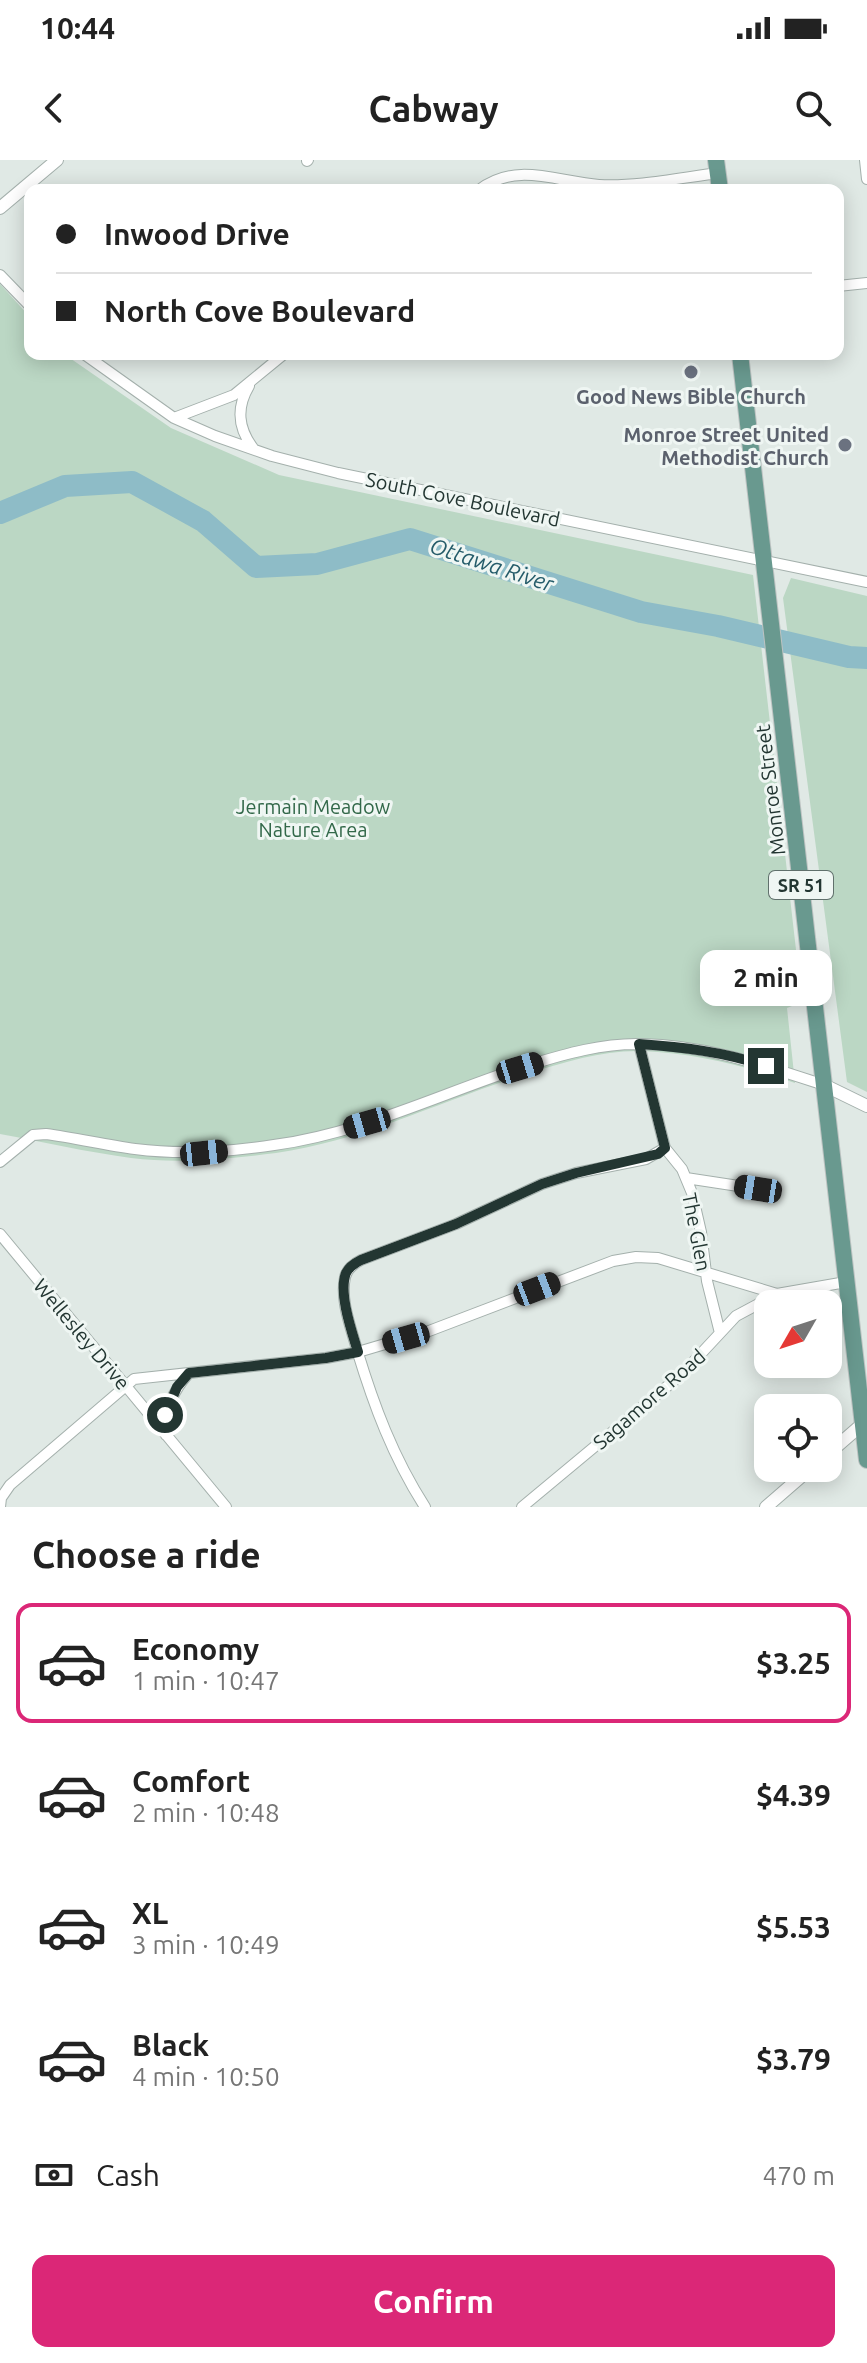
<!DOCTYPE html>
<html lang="en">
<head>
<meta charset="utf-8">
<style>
	body { margin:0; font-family:Ubuntu,sans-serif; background:#f6f6f6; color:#222; height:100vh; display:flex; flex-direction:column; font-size:30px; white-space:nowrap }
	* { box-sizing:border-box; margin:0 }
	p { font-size:26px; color:#767676 }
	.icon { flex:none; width:44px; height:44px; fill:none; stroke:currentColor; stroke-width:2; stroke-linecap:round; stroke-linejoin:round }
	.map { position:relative; height:1347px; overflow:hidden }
	.details { display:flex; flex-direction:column; background:#fff; flex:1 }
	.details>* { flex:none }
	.top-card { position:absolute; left:24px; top:24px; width:820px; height:176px; border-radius:16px; box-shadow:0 4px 20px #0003; display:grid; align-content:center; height:176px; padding:0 32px; background:#fff }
	.needle { width:52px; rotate:231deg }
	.controls { position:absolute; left:754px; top:1130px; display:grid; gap:16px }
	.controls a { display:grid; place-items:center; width:88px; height:88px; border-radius:16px; background:#fff; box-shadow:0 4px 20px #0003; font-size:40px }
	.end { position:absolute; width:36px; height:36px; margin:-18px; border:10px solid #233632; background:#fff; box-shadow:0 0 0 4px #fff }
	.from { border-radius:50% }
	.bubble { position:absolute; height:56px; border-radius:16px; background:#fff; box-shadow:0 4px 20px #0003; font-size:26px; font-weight:700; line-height:56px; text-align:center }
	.car { position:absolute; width:24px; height:48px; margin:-24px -12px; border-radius:10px; box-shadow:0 0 6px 2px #0007; background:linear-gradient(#222 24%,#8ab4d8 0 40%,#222 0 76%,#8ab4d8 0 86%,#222 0) }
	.top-card b { display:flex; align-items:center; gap:28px; height:76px; font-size:30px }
	.top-card b+b { border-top:2px solid #e0e0e0 }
	.top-card i { width:20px; height:20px; background:#222 }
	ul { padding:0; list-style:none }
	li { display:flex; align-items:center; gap:24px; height:120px; margin:0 16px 12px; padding:0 16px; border:4px solid transparent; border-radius:16px }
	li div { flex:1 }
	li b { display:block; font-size:30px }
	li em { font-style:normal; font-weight:700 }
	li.current { border-color:#db2777 }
	li>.icon { width:72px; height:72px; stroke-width:1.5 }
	h2 { padding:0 32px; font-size:36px; line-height:96px }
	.pay { display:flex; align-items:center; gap:20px; height:88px; padding:0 32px; font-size:30px }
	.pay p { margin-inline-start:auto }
	.button { display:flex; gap:16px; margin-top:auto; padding:16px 32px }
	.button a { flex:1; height:92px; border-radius:16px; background:#db2777; color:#fff; font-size:32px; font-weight:700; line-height:92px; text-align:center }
	.status { display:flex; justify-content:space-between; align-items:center; height:56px; padding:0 40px; background:#fff; direction:ltr }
	.status svg { height:22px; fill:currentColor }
	header { display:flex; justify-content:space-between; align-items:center; height:104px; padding:0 32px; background:#fff; font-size:36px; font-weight:700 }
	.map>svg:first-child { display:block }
	.green { fill:#bbd7c4 }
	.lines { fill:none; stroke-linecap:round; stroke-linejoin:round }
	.river { stroke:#8ebcc7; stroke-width:22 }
	.minor-casing { stroke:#a4b0ac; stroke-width:12 }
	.tertiary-casing { stroke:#a4b0ac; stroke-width:14 }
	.primary-casing { stroke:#bdc3c2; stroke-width:18 }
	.minor { stroke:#fff; stroke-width:10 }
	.tertiary { stroke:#fff; stroke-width:12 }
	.primary { stroke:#69998f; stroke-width:16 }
	.route { stroke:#233632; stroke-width:10 }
	.worship-dot { fill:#6b7280; stroke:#eff6f3; stroke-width:3 }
	.labels { text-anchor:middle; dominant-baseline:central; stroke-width:6; stroke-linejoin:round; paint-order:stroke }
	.shield { fill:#eff6f3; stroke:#60706c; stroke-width:2 }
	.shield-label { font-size:18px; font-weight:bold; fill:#233632 }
	.worship-label { font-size:20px; font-weight:bold; fill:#5b616d; stroke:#eff6f3 }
	.street-label { font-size:20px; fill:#233632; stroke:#eff6f3 }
	.park-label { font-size:20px; fill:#326849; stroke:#eff6f3 }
	.water-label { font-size:22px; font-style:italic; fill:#255c6a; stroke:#eff6f3 }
</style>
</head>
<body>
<div class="status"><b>10:44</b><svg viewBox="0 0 49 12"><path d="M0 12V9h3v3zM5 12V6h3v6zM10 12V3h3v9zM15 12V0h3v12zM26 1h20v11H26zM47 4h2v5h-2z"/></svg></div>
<header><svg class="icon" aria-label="back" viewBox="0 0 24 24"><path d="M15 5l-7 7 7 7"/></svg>Cabway<svg class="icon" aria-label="search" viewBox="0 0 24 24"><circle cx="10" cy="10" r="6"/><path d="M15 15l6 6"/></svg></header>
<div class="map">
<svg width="867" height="1347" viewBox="0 0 867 1347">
	<rect width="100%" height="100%" fill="#e0e9e5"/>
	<path class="green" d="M0 124 30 157V194H64L171 268 279 315 753 415 802 842 787 848 795 923C744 906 696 893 642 891 603 890 565 902 529 913 445 939 364 980 276 993 228 999 179 1004 131 998 87 992 43 982 0 974Z
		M791 418 867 436V932L847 922 783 438Z"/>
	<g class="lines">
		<path class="river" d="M0 353 65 326 132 322 203 361 256 407 317 404 410 379 641 452 718 466 849 497 867 498"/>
		<g class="minor-casing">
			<path id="minor" d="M865 0 867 19
				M307 1 308 0
				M479 30C517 1 557 22 599 25 638 27 679 18 718 13
				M0 115 30 146
				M838 126 867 123
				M84 194 174 258 215 276 272 296 338 313 867 422
				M249 226C236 248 238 268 253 288
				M174 258 234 235 284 194
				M639 884 665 988 682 1009 692 1033 701 1072 707 1121 720 1173
				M0 1002 33 975 46 974C76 978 105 985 135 989 182 995 228 992 274 985 363 973 444 932 529 905 565 894 603 883 641 884 706 885 763 905 824 925
				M686 1018 758 1029
				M0 1074 226 1347
				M166 1275C165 1249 172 1232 189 1213
				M0 1347 1 1338 10 1325 134 1219 326 1198 358 1192 429 1171 613 1101 636 1097 658 1098 777 1134 846 1122
				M425 1347C393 1297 374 1246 357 1190 351 1167 340 1141 345 1117 347 1109 353 1104 361 1100L456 1064 542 1024 576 1013 646 999 665 988
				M522 1347 682 1214 736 1156 777 1134"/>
		</g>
		<g class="tertiary-casing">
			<path id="tertiary" d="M0 48 57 0
				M824 925 867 946
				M828 1294 867 1260
				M766 1347 811 1308"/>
		</g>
		<g class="primary-casing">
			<path id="primary" d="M716 0 720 30
				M740 194 867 1300"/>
		</g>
		<use href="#minor" class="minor"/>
		<use href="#tertiary" class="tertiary"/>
		<use href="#primary" class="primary"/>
	</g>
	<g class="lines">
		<path class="route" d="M165 1255 177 1227 189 1213 326 1198 358 1192C352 1172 338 1133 346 1113 349 1107 355 1103 361 1100L456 1064 542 1024 576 1013 658 994 665 988 639 884C683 887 724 892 766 906"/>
	</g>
	<g class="worship-dot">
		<circle cx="691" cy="212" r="8"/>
		<circle cx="845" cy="285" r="8"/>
	</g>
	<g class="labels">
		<rect class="shield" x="769" y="711" width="64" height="28" rx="6"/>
		<g class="shield-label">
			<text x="801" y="725">SR 51</text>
		</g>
		<g class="worship-label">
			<text x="691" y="236">Good News Bible Church</text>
			<text x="829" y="274" text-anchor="end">Monroe Street United<tspan x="829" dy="23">Methodist Church</tspan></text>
		</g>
		<g class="street-label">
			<text transform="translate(463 339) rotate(12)">South Cove Boulevard</text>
			<text transform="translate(770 630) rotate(-97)">Monroe Street</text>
			<text transform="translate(697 1072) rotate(79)">The Glen</text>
			<text transform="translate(82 1174) rotate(50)">Wellesley Drive</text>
			<text transform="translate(649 1239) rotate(-41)">Sagamore Road</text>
		</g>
		<g class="park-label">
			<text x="313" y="646">Jermain Meadow<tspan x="313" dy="23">Nature Area</tspan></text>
		</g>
		<g class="water-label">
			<text transform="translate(492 404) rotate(18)">Ottawa River</text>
		</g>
	</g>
</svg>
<div class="controls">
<a><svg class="needle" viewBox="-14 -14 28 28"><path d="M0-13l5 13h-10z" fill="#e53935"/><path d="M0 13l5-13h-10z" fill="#767676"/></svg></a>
<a><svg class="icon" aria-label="locate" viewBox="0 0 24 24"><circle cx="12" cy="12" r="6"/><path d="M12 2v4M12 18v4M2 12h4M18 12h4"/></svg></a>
</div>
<i class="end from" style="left:165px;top:1255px"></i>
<i class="end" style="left:766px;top:906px"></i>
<div class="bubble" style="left:700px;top:790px;width:132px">2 min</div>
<i class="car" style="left:520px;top:908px;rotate:73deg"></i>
<i class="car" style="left:367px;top:963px;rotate:254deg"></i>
<i class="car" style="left:204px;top:993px;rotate:84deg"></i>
<i class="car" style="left:758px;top:1029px;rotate:279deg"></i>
<i class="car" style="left:537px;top:1129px;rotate:69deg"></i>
<i class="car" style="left:406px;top:1178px;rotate:254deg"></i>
<div class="top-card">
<b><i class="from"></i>Inwood Drive</b>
<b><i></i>North Cove Boulevard</b>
</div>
</div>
<section class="details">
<h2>Choose a ride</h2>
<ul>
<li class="current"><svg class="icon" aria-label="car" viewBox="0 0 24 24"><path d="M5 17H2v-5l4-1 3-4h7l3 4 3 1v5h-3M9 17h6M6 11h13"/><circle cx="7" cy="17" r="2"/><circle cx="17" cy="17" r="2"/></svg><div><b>Economy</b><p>1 min · 10:47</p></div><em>$3.25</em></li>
<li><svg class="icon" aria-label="car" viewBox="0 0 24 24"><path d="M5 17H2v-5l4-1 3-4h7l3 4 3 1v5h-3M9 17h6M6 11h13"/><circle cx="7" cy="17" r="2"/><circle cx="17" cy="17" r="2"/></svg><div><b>Comfort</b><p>2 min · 10:48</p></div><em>$4.39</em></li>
<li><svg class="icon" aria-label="car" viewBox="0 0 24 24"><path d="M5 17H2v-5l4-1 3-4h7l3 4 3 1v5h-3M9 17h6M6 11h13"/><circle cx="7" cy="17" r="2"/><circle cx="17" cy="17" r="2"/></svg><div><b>XL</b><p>3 min · 10:49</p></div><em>$5.53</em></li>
<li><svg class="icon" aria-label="car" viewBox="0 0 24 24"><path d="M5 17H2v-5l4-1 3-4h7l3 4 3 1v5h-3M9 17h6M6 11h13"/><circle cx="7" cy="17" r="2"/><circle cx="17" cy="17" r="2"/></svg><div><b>Black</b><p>4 min · 10:50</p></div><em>$3.79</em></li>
</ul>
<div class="pay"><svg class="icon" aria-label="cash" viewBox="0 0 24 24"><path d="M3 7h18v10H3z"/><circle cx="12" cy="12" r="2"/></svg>Cash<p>470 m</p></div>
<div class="button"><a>Confirm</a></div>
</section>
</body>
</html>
